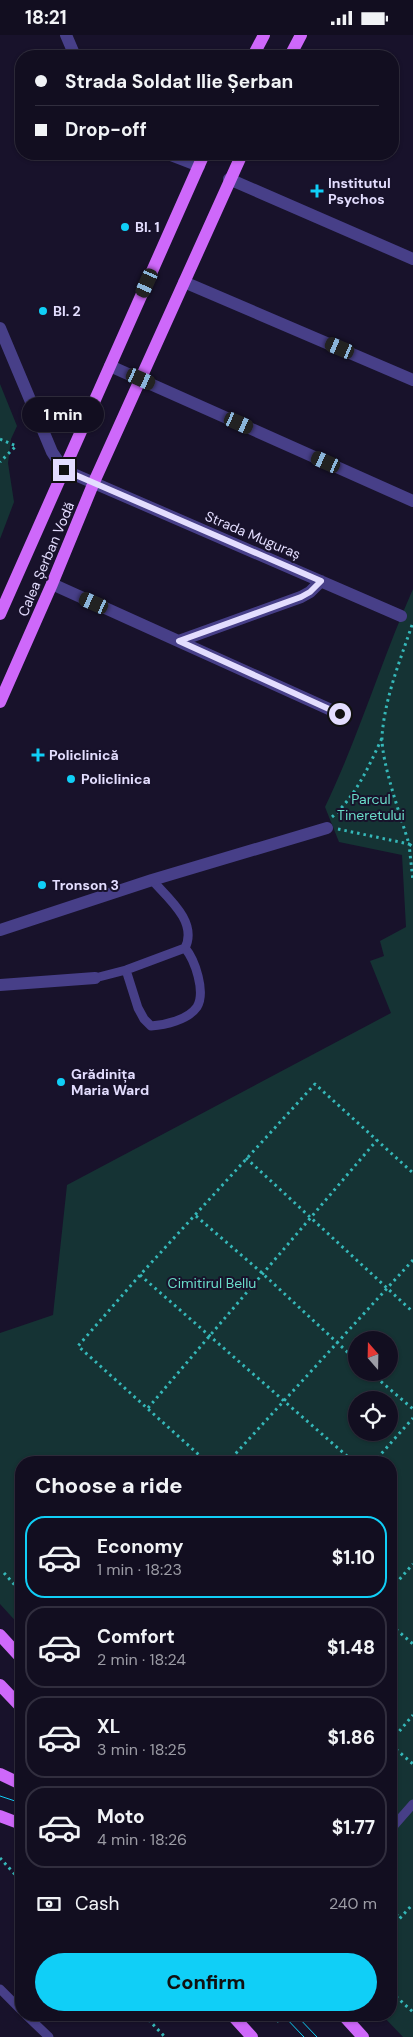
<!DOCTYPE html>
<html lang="en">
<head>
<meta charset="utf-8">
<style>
	body { margin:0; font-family:"DM Sans",sans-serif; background:#1f1c2d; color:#f1f3f6; height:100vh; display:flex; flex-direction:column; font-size:19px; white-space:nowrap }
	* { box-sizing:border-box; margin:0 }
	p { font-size:16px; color:#9c9ca5 }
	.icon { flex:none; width:28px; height:28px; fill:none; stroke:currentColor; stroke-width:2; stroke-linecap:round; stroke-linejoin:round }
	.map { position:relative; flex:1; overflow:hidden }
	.sheet { position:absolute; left:15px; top:1421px; width:382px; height:565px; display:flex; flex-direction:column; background:#120e20; border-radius:20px; box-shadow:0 1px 4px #0004,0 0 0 1px #312e3e }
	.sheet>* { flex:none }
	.guide { position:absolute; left:15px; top:15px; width:384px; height:110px; border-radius:20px; box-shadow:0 1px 4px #0004,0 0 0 1px #312e3e; display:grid; align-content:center; height:110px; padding:0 20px; background:#120e20 }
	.needle { width:32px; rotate:340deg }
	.controls { position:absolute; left:348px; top:1296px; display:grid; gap:10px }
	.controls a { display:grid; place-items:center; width:50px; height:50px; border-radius:50%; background:#120e20; box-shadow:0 1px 4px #0004,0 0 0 1px #312e3e; font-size:25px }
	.end { position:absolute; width:22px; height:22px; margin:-11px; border:6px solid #e3ddfe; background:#111; box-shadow:0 0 0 2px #111 }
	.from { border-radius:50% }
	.bubble { position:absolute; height:35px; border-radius:18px; background:#120e20; box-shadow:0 1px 4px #0004,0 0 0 1px #312e3e; font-size:16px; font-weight:800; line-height:35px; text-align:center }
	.car { position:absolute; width:15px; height:30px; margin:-15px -8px; border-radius:6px; box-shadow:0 0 4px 1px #0007; background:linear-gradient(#222 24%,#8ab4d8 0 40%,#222 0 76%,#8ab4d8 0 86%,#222 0) }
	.guide b { display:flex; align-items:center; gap:18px; height:48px; font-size:19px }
	.guide b+b { border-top:1px solid #312e3e }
	.guide i { width:12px; height:12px; background:#f1f3f6 }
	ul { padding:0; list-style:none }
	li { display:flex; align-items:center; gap:15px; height:82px; margin:0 10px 8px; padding:0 10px; border:2px solid #312e3e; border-radius:20px }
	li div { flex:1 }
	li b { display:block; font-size:19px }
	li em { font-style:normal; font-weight:800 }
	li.current { border-color:#10cff7 }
	li>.icon { width:45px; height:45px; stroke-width:1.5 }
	h2 { padding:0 20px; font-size:22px; line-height:60px }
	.pay { display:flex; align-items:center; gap:12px; height:55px; padding:0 20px; font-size:19px }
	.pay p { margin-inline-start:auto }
	.cta { display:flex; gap:10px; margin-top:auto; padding:10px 20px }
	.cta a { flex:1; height:58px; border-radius:30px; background:#10cff7; color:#111; font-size:20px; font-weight:800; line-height:58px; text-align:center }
	.status { display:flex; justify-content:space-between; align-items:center; height:35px; padding:0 25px; background:#120e20; direction:ltr }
	.status svg { height:14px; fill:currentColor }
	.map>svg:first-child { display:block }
	.green { fill:#153334; fill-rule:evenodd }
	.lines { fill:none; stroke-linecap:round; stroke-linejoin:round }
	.path { stroke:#35b8b9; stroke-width:3; stroke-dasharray:2.5 4; stroke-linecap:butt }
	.lane { stroke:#473f88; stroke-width:9 }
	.street { stroke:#473f88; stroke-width:12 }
	.primary { stroke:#ce68fa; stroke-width:12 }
	.tram { stroke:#10cff7; stroke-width:1 }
	.route { stroke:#e3ddfe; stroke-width:6 }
	.poi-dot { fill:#10cff7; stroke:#18122b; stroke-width:2 }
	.labels { text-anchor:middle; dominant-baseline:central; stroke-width:4; stroke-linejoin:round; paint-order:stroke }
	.poi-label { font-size:14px; font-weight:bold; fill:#e3ddfe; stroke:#18122b; text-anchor:start }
	.street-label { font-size:14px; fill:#e3ddfe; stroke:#18122b }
	.park-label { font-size:14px; fill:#6addc9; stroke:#18122b }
</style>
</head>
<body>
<div class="status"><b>18:21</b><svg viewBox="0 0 49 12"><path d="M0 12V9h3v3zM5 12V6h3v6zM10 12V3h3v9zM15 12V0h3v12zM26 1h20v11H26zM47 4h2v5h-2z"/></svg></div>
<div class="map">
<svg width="413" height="2002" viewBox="0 0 413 2002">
	<rect width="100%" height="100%" fill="#18122b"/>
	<path class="green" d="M0 349 17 391 11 404 8 428 14 467 0 504Z
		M413 554V2002H403L382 1980H391V1428H21V1592L0 1569V1298L53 1280 67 1150 391 978 370 926 384 921 380 906 406 892 402 820 339 807 325 772C359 701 381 626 413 554ZM356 1305H389V1338H356ZM356 1365H389V1398H356Z"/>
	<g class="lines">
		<path class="path" d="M0 404 16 411 0 427
			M412 590C400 626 385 662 382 701 381 727 401 782 409 809L413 812
			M332 782C356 761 369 731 382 703
			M338 794 409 809 413 846
			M246 1123 413 1277
			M196 1181 262 1238 356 1325
			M140 1240 355 1428
			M371 1338 413 1374
			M148 1373 377 1105
			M208 1428 78 1311 140 1240 315 1049 413 1138
			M227 1428 413 1225
			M373 1428 413 1383
			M4 1538 21 1557
			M391 1554 413 1529
			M391 1590 413 1609
			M391 1706 413 1680
			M391 1710 413 1729
			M0 1823 21 1846
			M391 1875 400 1883
			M391 1893 413 1869
			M391 1957 413 1977
			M144 1980 165 2002
			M273 1980 280 1988"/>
		<path class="lane" d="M126 935 138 973 144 984 151 991C165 990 188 985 197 972 206 957 195 925 185 913
			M95 943 126 935 185 913C198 887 168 863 152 845
			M391 1794 413 1769
			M0 1954 21 1975
			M26 1980 49 2002"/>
		<path class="street" d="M66 0 75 21
			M168 119 199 131
			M229 144 413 224
			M184 247 413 345
			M0 293 52 417 64 435 401 581
			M110 331 413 466
			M52 549 340 679
			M179 606 301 562 310 557 321 546
			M0 895 152 845 327 793
			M0 950 95 943"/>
		<path class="primary" d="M253 21 264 0
			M290 21 301 0
			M0 579 204 119
			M0 667 52 549 94 447 242 119
			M0 1600 21 1623
			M0 1650 21 1672
			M0 1739 21 1749
			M0 1781 21 1789
			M232 1980 252 2002
			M343 1980 363 2002"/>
		<path class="tram" d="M0 1761 21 1768
			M283 1980 304 2002
			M296 1980 317 2002"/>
	</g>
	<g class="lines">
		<path class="route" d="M64 435 321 546 310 557 301 562 179 606 340 679"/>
	</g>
	<g class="poi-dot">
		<path d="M314.5 148.5h5v5h5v5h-5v5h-5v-5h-5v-5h5z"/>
		<circle cx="125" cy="192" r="5"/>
		<circle cx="43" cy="276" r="5"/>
		<path d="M35.5 712.5h5v5h5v5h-5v5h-5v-5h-5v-5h5z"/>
		<circle cx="71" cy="744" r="5"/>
		<circle cx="42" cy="850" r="5"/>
		<circle cx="61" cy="1047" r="5"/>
	</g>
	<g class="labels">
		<g class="poi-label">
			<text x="328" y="148">Institutul<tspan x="328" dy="16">Psychos</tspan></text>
			<text x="135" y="192">Bl. 1</text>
			<text x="53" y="276">Bl. 2</text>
			<text x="49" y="720">Policlinică</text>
			<text x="81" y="744">Policlinica</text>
			<text x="52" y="850">Tronson 3</text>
			<text x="71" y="1039">Grădinița<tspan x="71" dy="16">Maria Ward</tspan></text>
		</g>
		<g class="street-label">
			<text transform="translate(253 500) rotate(23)">Strada Muguraș</text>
			<text transform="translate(46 524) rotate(-67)">Calea Șerban Vodă</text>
		</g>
		<g class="park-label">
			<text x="371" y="764">Parcul<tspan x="371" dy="16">Tineretului</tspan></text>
			<text x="212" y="1248">Cimitirul Bellu</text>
		</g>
	</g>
</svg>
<div class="controls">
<a><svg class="needle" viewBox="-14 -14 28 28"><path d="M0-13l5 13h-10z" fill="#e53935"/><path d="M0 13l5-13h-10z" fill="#9c9ca5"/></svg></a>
<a><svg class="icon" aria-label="locate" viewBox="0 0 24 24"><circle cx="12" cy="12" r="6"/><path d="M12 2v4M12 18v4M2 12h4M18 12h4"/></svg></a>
</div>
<i class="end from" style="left:340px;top:679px"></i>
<i class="end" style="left:64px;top:435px"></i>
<div class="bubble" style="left:22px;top:362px;width:82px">1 min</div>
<i class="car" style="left:147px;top:248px;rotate:204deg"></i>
<i class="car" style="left:340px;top:313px;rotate:293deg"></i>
<i class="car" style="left:141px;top:344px;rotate:114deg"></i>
<i class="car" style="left:239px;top:388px;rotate:114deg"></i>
<i class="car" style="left:326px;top:427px;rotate:294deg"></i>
<i class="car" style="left:94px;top:568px;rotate:294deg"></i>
<div class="guide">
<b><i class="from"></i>Strada Soldat Ilie Șerban</b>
<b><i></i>Drop-off</b>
</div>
<section class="sheet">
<h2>Choose a ride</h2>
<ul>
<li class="current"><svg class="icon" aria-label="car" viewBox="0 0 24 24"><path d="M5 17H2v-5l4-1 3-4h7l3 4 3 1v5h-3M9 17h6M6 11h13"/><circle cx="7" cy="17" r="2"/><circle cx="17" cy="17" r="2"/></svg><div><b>Economy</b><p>1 min · 18:23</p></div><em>$1.10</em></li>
<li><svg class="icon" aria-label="car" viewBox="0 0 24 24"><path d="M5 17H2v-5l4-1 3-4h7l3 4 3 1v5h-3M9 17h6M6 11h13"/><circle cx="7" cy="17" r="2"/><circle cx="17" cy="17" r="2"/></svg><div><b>Comfort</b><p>2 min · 18:24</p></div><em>$1.48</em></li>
<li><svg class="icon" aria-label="car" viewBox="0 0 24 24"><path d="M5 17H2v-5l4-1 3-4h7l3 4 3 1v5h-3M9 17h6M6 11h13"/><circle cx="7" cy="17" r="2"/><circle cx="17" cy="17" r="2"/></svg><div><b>XL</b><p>3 min · 18:25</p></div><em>$1.86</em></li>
<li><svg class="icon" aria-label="car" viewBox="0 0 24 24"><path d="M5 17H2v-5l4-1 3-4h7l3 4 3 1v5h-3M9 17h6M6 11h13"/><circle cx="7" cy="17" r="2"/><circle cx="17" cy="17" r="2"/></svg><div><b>Moto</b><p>4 min · 18:26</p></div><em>$1.77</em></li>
</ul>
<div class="pay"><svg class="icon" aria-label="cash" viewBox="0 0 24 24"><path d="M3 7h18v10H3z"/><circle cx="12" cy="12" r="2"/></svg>Cash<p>240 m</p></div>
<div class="cta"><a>Confirm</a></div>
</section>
</div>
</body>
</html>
